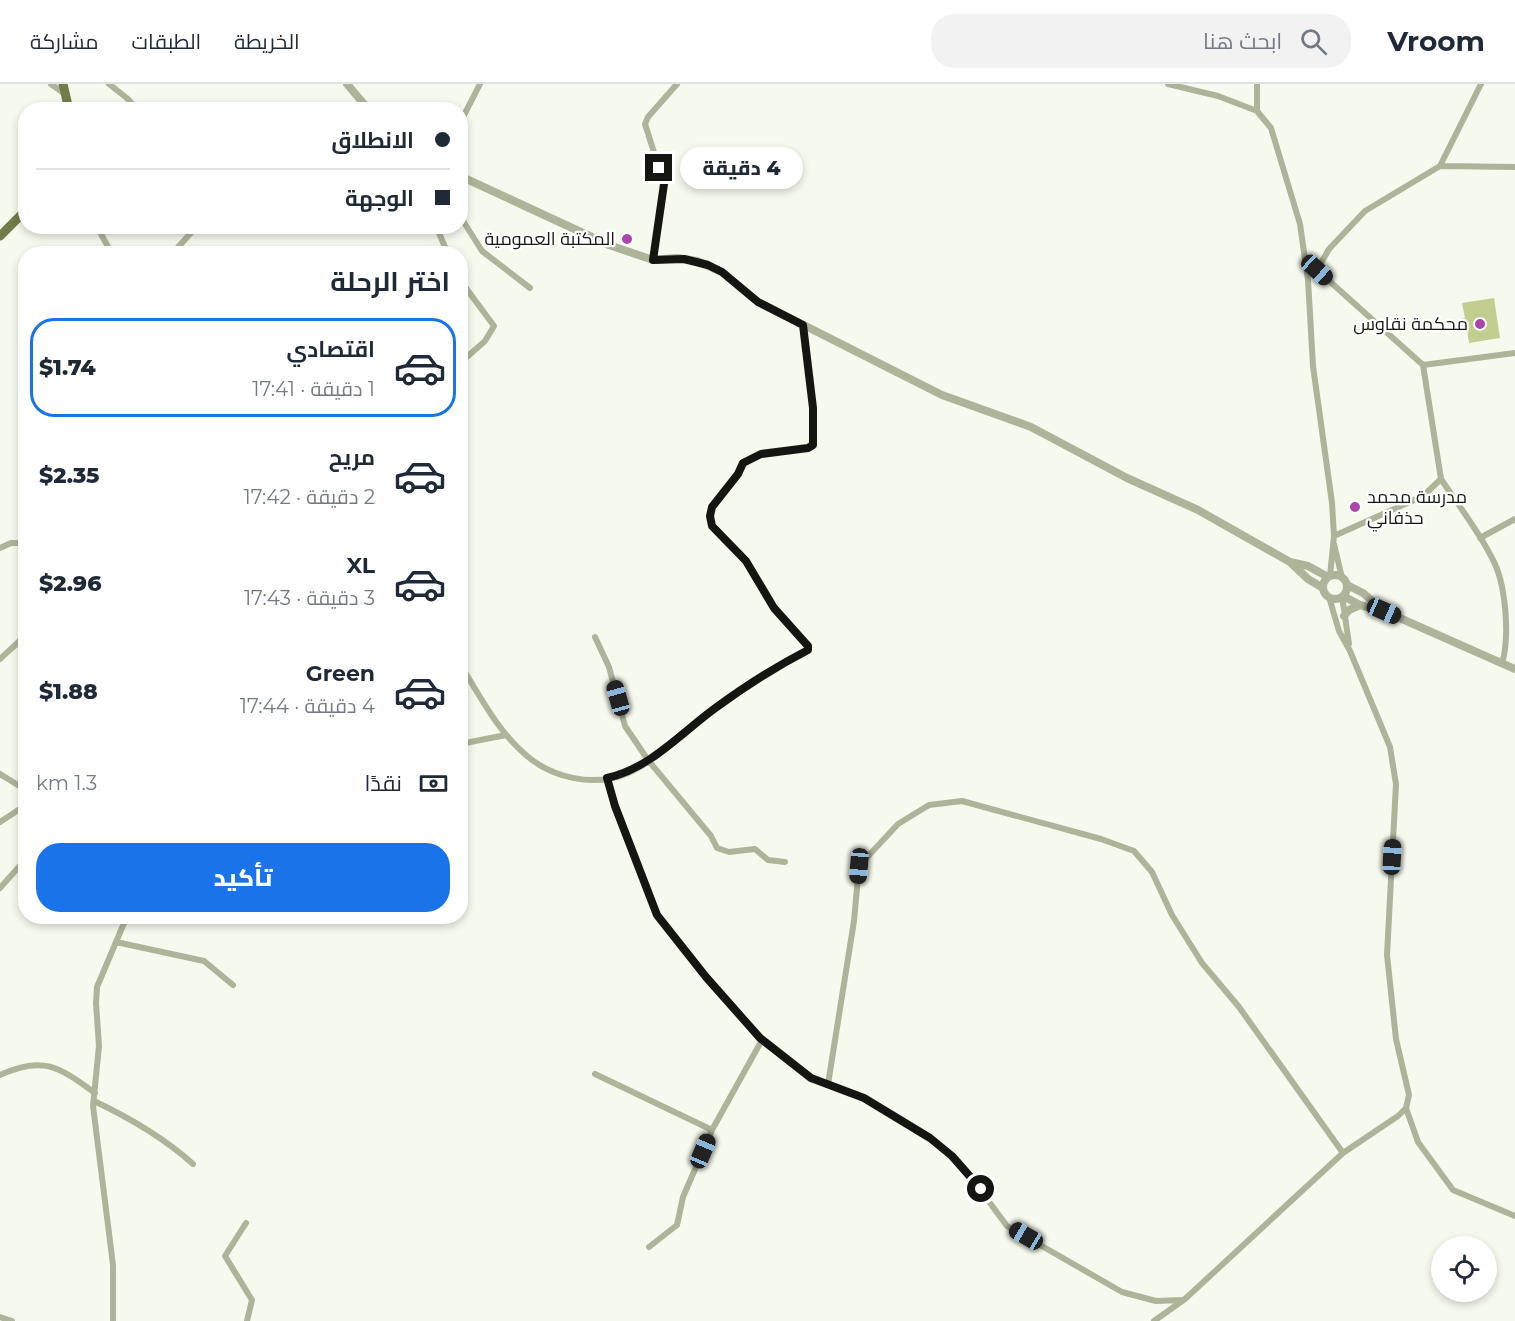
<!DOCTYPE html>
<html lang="ar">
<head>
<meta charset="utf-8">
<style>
	body { margin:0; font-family:Montserrat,Cairo,sans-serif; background:#f2f2f3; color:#1f2937; direction:rtl; height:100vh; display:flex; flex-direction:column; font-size:22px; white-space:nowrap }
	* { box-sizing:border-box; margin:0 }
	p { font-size:20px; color:#747a83 }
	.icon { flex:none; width:33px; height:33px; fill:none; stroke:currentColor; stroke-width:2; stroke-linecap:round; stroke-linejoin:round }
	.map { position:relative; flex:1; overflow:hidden; direction:ltr }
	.sheet { position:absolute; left:18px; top:162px; width:450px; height:678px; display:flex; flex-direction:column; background:#fff; border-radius:24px; box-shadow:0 3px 9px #0003; direction:rtl }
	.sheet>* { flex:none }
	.top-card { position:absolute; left:18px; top:18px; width:450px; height:132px; border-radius:24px; box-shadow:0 3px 9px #0003; direction:rtl; display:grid; align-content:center; height:132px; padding:0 18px; background:#fff }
	.controls { position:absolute; left:1431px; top:1152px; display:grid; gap:12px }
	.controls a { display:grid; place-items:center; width:66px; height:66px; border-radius:50%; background:#fff; box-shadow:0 3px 9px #0003; font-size:30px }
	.end { position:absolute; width:27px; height:27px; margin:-14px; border:8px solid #151612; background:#fff; box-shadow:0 0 0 3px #fff }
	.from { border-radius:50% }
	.bubble { position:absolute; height:42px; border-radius:21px; background:#fff; box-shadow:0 3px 9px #0003; font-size:20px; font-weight:800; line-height:42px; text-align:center; direction:rtl }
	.car { position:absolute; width:18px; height:36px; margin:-18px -9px; border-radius:8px; box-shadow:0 0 4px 2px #0007; background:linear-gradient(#222 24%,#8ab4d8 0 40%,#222 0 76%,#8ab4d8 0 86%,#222 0) }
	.top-card b { display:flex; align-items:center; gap:21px; height:57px; font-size:22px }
	.top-card b+b { border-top:2px solid #e0e1e3 }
	.top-card i { width:15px; height:15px; background:#1f2937 }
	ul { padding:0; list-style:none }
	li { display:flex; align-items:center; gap:18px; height:99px; margin:0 12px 9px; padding:0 6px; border:3px solid transparent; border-radius:24px }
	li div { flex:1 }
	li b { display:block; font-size:22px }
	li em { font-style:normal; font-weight:800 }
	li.selected { border-color:#1a73e8 }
	li>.icon { width:54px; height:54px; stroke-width:1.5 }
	h2 { padding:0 18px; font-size:27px; line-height:72px }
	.pay { display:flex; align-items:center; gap:15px; height:66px; padding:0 18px; font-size:22px }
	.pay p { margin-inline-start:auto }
	.primary-button { display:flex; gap:12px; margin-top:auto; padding:12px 18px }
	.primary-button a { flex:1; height:69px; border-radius:24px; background:#1a73e8; color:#fff; font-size:24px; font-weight:800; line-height:69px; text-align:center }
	header { display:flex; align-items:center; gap:36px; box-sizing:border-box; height:84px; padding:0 30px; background:#fff; border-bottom:2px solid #e0e1e3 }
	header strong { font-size:28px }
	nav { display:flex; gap:33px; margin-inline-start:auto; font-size:21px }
	.search { width:420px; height:54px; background:#f2f2f3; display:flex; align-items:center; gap:15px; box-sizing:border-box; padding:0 21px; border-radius:24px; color:#747a83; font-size:22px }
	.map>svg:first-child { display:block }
	.building { fill:#c1ce8f }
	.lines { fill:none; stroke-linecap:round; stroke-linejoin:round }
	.minor { stroke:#aeb499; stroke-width:6 }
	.tertiary { stroke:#aeb499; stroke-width:8 }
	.primary { stroke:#727c4a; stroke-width:9 }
	.route { stroke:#151612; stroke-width:8 }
	.poi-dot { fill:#ac46ab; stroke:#fff; stroke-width:2 }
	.labels { text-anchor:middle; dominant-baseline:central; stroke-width:4.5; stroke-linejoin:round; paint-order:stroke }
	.poi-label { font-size:18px; fill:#151612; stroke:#fff; text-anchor:end }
</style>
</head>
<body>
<header>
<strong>Vroom</strong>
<div class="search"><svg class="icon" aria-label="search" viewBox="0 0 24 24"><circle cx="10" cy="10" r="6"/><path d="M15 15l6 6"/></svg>ابحث هنا</div>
<nav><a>الخريطة</a><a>الطبقات</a><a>مشاركة</a></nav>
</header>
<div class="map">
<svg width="1515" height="1237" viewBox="0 0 1515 1237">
	<rect width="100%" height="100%" fill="#f6f9ed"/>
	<path class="building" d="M1494 214 1500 254 1469 259 1467 245 1463 246 1462 235 1465 234 1462 219Z"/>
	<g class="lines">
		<path class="minor" d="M51 0 65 10
			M109 0 128 15 137 26
			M1168 0 1218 12 1257 27
			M1257 0V27L1271 44 1300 140 1308 196 1313 282 1332 419 1334 452 1330 492
			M1481 0 1440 82 1365 127 1329 165 1317 186 1423 281 1515 269
			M460 39 480 0
			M1440 82 1515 83
			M460 132 482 167 530 204
			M102 142 101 150 112 170
			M436 142 448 170
			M172 170 197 142
			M653 176 664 100 645 40 648 33 677 0
			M460 196 494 242 485 257 460 279
			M1441 395C1458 421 1478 446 1492 474 1506 499 1510 552 1502 580
			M1334 452 1423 412 1441 395 1423 281
			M1480 454 1515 435
			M1334 460 1342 494
			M0 464 11 459H26
			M1342 512 1349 560
			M595 553 609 583 625 642 648 676 711 752 717 764 729 768 755 765 768 776 785 778
			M0 575 26 551
			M460 580C480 612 498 648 527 672 553 694 593 703 626 690 651 680 679 652 700 636 734 609 770 585 808 566V562L774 524 746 477 712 442 710 432 712 423 738 390 743 379 761 370 808 364 813 361V324L803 241
			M460 660 506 651
			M0 690 26 706
			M607 694 614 722 657 831 706 893 760 954 811 994 864 1014 930 1054 952 1072 967 1088 1007 1142 1122 1208 1156 1217 1181 1216
			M0 738 26 721
			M0 804 26 775
			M116 858 204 877 233 901
			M595 990 712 1046
			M0 991C43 971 59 983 95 1009
			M828 1000 854 837 859 782 898 740 929 721 962 717 1101 755 1134 767 1152 788 1172 831 1202 879 1239 923 1343 1069
			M94 1017C130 1034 163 1053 193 1080
			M1406 1024 1418 1058 1453 1106 1515 1132
			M246 1139 225 1172 252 1216 247 1237
			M649 1163 677 1141 683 1113 712 1046 762 956
			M0 1233 12 1237
			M113 1237V1181L93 1022 99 962 96 919 97 903 127 832
			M1154 1237 1185 1215 1343 1069 1398 1032 1406 1024 1409 1011 1396 955 1387 871 1396 700 1390 663 1350 567 1339 547 1329 513"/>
		<path class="tertiary" d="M347 0 369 26
			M460 92 609 161 653 176 677 174 697 177 722 188 758 218 942 311 1031 343 1127 394 1198 426 1290 478 1308 482 1328 493
			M1290 478 1308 495 1323 504
			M1323 503a12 12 0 1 1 24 0a12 12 0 1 1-24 0Z
			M1347 501 1363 509 1384 527
			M1343 512 1360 521 1384 527 1515 585
			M1344 532 1349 526 1360 521"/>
		<path class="primary" d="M63 0 69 26
			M0 152 26 126"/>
	</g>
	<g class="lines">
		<path class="route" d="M659 84 664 100 653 176 684 175 708 181 722 188 758 218 803 241 813 324V361L808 364 761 370 743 379 738 390 712 423 710 432 712 442 746 477 774 524 808 562V566C775 583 744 603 714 625 680 650 649 685 607 694L615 722 657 831 706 893 760 954 811 994 864 1014 930 1054 952 1072 981 1105"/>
	</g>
	<g class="poi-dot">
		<circle cx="627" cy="155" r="6"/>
		<circle cx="1480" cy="240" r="6"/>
		<circle cx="1355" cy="423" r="6"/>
	</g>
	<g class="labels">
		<g class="poi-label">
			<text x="615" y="155">المكتبة العمومية</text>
			<text x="1468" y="240">محكمة نقاوس</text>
			<text x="1367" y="413" text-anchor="start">مدرسة محمد<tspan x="1367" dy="21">حذفاني</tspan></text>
		</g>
	</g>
</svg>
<div class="controls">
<a><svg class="icon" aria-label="locate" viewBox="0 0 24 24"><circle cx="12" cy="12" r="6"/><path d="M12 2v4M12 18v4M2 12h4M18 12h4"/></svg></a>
</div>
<i class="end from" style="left:981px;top:1105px"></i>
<i class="end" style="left:659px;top:84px"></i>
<div class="bubble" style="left:680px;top:63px;width:123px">4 دقيقة</div>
<i class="car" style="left:1317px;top:186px;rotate:132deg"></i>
<i class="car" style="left:1384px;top:527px;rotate:114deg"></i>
<i class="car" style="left:618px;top:614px;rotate:344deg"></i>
<i class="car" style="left:1392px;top:773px;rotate:3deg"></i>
<i class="car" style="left:859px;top:782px;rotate:185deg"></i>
<i class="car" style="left:703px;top:1067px;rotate:23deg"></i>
<i class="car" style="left:1026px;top:1152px;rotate:300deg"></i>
<div class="top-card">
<b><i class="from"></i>الانطلاق</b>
<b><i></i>الوجهة</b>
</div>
<section class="sheet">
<h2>اختر الرحلة</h2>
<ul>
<li class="selected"><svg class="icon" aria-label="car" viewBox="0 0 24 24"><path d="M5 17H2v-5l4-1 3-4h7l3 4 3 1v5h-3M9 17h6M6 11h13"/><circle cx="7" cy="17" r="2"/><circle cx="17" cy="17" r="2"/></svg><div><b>اقتصادي</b><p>1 دقيقة · 17:41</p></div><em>$1.74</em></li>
<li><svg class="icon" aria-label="car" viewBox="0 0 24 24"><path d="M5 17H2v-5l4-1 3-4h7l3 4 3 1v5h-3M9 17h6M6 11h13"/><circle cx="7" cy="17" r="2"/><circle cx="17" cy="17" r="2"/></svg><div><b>مريح</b><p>2 دقيقة · 17:42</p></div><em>$2.35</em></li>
<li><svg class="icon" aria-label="car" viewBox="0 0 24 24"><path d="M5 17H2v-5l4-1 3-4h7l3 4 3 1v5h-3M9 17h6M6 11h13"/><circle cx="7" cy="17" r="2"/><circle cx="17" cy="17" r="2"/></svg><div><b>XL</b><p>3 دقيقة · 17:43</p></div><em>$2.96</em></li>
<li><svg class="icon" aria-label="car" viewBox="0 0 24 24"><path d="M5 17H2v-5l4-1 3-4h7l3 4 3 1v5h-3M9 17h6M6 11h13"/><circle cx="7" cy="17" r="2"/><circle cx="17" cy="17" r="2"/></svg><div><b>Green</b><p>4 دقيقة · 17:44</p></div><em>$1.88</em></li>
</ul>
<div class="pay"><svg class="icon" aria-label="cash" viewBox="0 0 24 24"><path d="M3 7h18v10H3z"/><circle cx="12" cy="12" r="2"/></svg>نقدًا<p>1.3 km</p></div>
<div class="primary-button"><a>تأكيد</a></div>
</section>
</div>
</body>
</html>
